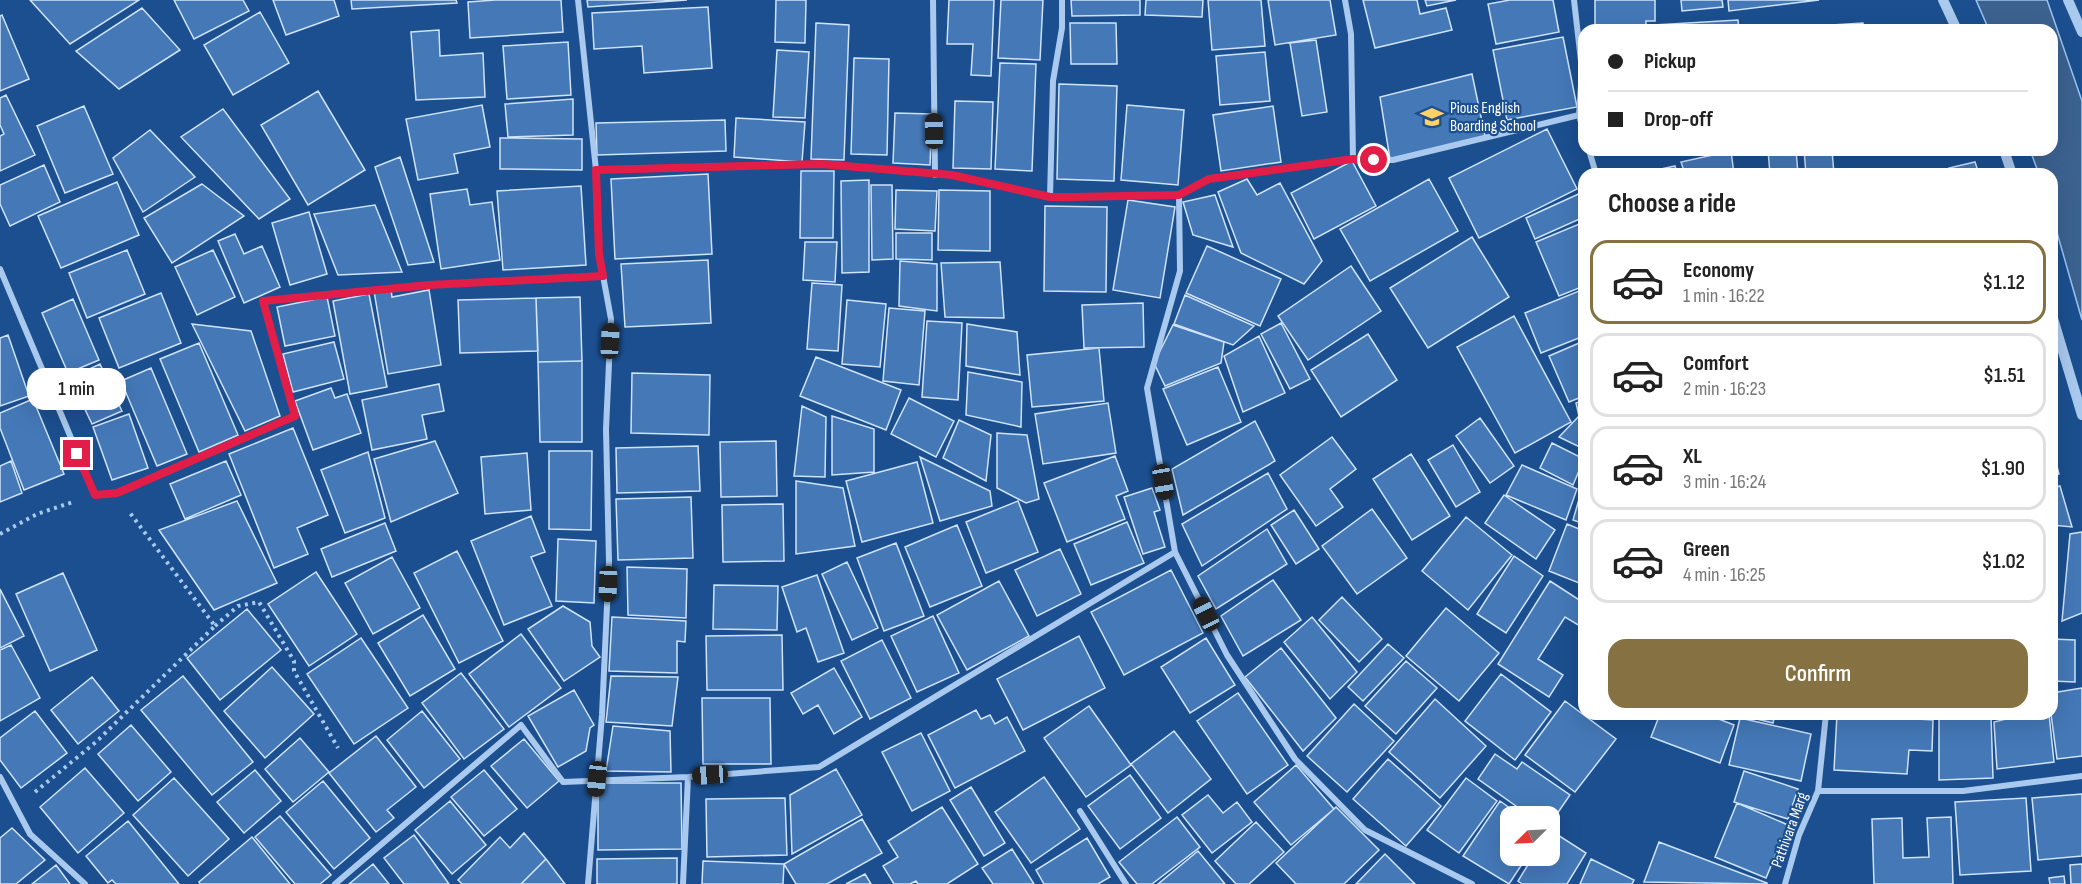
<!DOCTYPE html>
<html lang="en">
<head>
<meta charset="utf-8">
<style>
	body { margin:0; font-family:"Sofia Sans Condensed",sans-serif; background:#f2f2f2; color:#222; height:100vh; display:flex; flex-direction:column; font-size:22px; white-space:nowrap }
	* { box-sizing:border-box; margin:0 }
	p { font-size:20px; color:#767676 }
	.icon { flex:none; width:33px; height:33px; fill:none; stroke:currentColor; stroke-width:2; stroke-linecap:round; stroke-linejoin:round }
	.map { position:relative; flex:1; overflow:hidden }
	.sheet { position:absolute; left:1578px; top:168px; width:480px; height:552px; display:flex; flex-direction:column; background:#fff; border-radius:18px; box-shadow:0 6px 24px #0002 }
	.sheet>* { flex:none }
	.hud { position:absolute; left:1578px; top:24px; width:480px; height:132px; border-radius:18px; box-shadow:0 6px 24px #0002; display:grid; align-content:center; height:132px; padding:0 30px; background:#fff }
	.needle { width:39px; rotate:246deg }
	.buttons { position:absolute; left:1500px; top:806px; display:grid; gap:12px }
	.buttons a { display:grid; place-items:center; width:60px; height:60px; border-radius:12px; background:#fff; box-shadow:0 6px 24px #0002; font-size:30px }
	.end { position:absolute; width:27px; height:27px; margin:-14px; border:8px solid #e11d48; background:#fff; box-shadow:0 0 0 3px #fff }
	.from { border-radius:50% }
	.bubble { position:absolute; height:42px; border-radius:18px; background:#fff; box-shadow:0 6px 24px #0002; font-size:20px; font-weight:600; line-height:42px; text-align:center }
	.car { position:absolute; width:18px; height:36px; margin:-18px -9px; border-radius:8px; box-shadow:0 0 4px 2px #0007; background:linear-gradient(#222 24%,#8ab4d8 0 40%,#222 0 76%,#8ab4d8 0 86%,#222 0) }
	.hud b { display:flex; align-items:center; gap:21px; height:57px; font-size:22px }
	.hud b+b { border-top:2px solid #e0e0e0 }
	.hud i { width:15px; height:15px; background:#222 }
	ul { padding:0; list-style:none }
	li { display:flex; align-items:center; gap:18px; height:84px; margin:0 12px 9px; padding:0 18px; border:3px solid #e0e0e0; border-radius:18px }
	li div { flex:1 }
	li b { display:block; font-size:22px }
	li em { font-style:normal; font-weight:600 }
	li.selected { border-color:#857141 }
	li>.icon { width:54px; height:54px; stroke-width:1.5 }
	h2 { padding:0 30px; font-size:27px; line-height:72px }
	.action { display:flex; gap:12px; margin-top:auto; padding:12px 30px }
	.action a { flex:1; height:69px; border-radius:18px; background:#857141; color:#fff; font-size:24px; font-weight:600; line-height:69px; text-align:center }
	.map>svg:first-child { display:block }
	.water { fill:#3c6290; stroke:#9cc4f0; stroke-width:1.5 }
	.building { fill:#4478b7; stroke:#cfe3fa; stroke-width:1.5 }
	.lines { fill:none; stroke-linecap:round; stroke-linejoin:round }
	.path { stroke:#a9c9ee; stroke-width:4; stroke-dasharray:3 4.5; stroke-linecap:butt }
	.minor { stroke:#a9c9ee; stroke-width:6 }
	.tertiary { stroke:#a9c9ee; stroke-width:10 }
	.route { stroke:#e11d48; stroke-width:8 }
	.labels { text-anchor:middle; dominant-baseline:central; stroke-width:4.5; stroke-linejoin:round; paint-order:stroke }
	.poi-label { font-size:16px; fill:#fff; stroke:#1b4f8f; text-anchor:start }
	.street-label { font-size:16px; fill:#fff; stroke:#1b4f8f }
</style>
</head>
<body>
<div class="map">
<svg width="2082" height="884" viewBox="0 0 2082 884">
	<rect width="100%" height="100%" fill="#1b4f8f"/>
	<path class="water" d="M1976 0H2047L2082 101V320L2052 215V174H2039L2030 150H2052V30H1989Z"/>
	<path class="building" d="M30 0H139L70 44Z
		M174 0H243L249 11 194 39Z
		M273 0H334L339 16 286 35Z
		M351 0H456L457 3 352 9Z
		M495 0H561L563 32 470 38 468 2Z
		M587 0H687L588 7Z
		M776 0H806L805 43 775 42Z
		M949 0H994L991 76 971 75 973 44H947Z
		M1001 0H1043L1040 60 998 58Z
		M1071 0H1140V15L1072 16Z
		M1146 0H1203L1202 17 1145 15Z
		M1208 0H1261L1265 46 1212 50Z
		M1268 0H1330L1336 35 1275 45Z
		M1363 0H1417L1420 14 1446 8 1452 30 1375 48Z
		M1425 0H1456L1427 6Z
		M1510 0H1553L1559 32 1496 44 1488 4Z
		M1595 0H1655V21H1646V30H1595Z
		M1681 0H1722L1723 7 1682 11Z
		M1728 0H1819L1729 11Z
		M708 7 712 68 644 73 642 46 594 49 592 13Z
		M142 8 180 50 119 89 76 51Z
		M260 12 289 63 233 95 204 45Z
		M2 15 29 79 0 91V16Z
		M1738 20 1739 30H1654V25Z
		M816 23 849 25 844 160 811 159Z
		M1070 23H1116L1117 64H1071Z
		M1863 23 1864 30H1816V26Z
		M439 30 440 56 483 53 485 97 416 100 411 32Z
		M1563 37 1577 107 1507 120 1493 50Z
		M1316 40 1327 112 1302 116 1290 43Z
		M568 42 571 95 507 99 503 46Z
		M777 50 809 52 805 118 773 117Z
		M1265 52 1270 101 1220 105 1216 56Z
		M854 58 889 59 887 155 851 154Z
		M1000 63 1036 64 1032 171 995 169Z
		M1472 74 1485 136 1390 159 1380 97Z
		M1059 84 1117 86 1114 181 1057 179Z
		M318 91 365 170 308 205 261 125Z
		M6 95 35 155 0 171V136L4 134 0 125V98Z
		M573 99V135L508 137 505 104Z
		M955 101 993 102 991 169 953 168Z
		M482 105 490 147 454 154 458 173 418 180 406 119Z
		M1127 105 1184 110 1178 185 1121 180Z
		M84 106 113 174 65 193 37 126Z
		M1273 106 1281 162 1221 171 1213 115Z
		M223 109 290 199 259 219 181 137Z
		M895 113 932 114 930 165 893 163Z
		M736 118 805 122 802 162 734 157Z
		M725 120 726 151 597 155 596 123Z
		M1547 129 1577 189 1479 238 1449 178Z
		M150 130 195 177 143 212 113 158Z
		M500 138 582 139V170L500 169Z
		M1768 150H1796L1798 174H1770Z
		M1804 150H1832L1834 174H1806Z
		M1731 151 1734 174H1685L1681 162Z
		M400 157 434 262 408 265 375 167Z
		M1352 161 1376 206 1314 239 1291 193Z
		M1975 162 1979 174H1951L1949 168Z
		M44 165 60 202 10 226 0 204V185Z
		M1675 166 1677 174H1638Z
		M801 171H834L833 238H800Z
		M708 174 712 254 615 259 611 179Z
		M1247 179 1257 195 1280 183 1322 261 1304 284 1241 253 1218 192Z
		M1429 179 1458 231 1370 281 1340 229Z
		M869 180V272L842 273 841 181Z
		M117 182 139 235 61 268 38 216Z
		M202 184 244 216 172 263 144 218Z
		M871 185H892L893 259 872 260Z
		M581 186 586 265 503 270 497 191Z
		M467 189 470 205 492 202 500 260 441 269 430 194Z
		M896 190 937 191 935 231 895 229Z
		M939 190 990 191V251L938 250Z
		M1583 192 1584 217 1535 239 1526 218Z
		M1215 195 1233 247 1193 235 1183 202Z
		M1128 200 1175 207 1160 298 1113 290Z
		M375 205 402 272 338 275 314 214Z
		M1045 206 1107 207 1106 292 1044 291Z
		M309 212 327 274 290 285 272 223Z
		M1584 222V286L1559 296 1536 242Z
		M896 233H932V260L896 259Z
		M235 234 244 254 262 246 280 287 244 303 218 241Z
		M1472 237 1509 297 1428 348 1390 288Z
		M805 242H837L835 282 803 280Z
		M1207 246 1281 279 1260 326 1186 293Z
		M127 250 145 294 87 318 69 273Z
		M213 250 235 297 197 315 175 267Z
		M708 260 711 323 625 327 621 264Z
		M900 261 937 264V311L899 306Z
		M1000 262 1004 318 945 317 941 263Z
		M1351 266 1381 311 1308 360 1278 316Z
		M812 283 842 285 838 351 807 349Z
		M391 289 392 297 429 290 441 365 388 374 374 291Z
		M1584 289V336L1541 353 1525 313Z
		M161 293 181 343 119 368 99 318Z
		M369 294 387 387 350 394 333 301Z
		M1185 295 1254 326 1233 345 1174 324Z
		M327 297 335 336 285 346 277 307Z
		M580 297 582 361 538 362 536 298Z
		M536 298 538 351 460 353 458 300Z
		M73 299 99 360 68 373 42 313Z
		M847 300 886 304 880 367 842 364Z
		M1143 303 1144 347 1084 348 1082 305Z
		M889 308 925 311 919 385 883 381Z
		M1514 316 1571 422 1515 453 1457 347Z
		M927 321 962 323 958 400 922 397Z
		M1281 323 1310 379 1290 389 1261 334Z
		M192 324 251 331 280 416 245 431Z
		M967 324 1017 332 1020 375 966 366Z
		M1173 325 1224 342 1221 363 1165 386 1154 363Z
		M1368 334 1397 380 1341 417 1311 370Z
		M8 335 29 396 0 406V338Z
		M1259 336 1285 393 1243 412 1224 356Z
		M1584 341V396L1569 402 1549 356Z
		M334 342 344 379 293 392 283 354Z
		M199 343 238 435 199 452 160 359Z
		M1099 348 1104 401 1032 407 1027 355Z
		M816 357 901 390 886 430 800 396Z
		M582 361V442H540L538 362Z
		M100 364 122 411 92 424 70 378Z
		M1218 367 1241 422 1187 445 1163 389Z
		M151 368 187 454 157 466 121 381Z
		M968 372 1022 382 1021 427 966 415Z
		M632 373 710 375 709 435 631 433Z
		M439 384 444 411 422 415 427 439 372 450 362 400Z
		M331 388 335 398 347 394 361 433 313 450 295 401Z
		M909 398 954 421 936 457 891 434Z
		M33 399 64 474 24 490 0 428V413Z
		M1584 400V449L1559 437 1579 416 1576 403Z
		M1108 403 1116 453 1043 464 1035 414Z
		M802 406 826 417 825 477 794 476Z
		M129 414 148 468 112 480 93 427Z
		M832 416 874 429V472L832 475Z
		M1480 418 1514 466 1490 483 1456 436Z
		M959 420 991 435 986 481 943 458Z
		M1255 421 1275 461 1183 515 1172 469Z
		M293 428 328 515 297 528 308 554 274 568 229 454Z
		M997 433 1027 435 1039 499 1026 503 997 488Z
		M1332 437 1356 469 1330 489 1343 507 1316 526 1280 475Z
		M435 441 458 493 391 522 374 459Z
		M776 441 777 496 721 497 720 442Z
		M1552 443 1584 459 1573 485 1540 468Z
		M1453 445 1480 492 1456 507 1428 460Z
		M698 446 700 491 617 493 616 448Z
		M2052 447 2059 474 2052 476Z
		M549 451H592L591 530 549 529Z
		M368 452 385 518 345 533 321 470Z
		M527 453 531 510 485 514 481 457Z
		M1411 454 1450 516 1412 540 1373 479Z
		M1115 456 1128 491 1116 496 1125 519 1067 542 1044 483Z
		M920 457 990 491 992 506 940 521Z
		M11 461 22 493 0 502V466Z
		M226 461 241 495 185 519 170 484Z
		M917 462 933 523 862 542 846 481Z
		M1522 465 1577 489 1566 520 1506 495Z
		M1268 473 1287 509 1202 566 1182 524Z
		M796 481 843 488 855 546 796 554Z
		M1584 482V524L1573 520Z
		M2060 486 2072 527 2052 525V488Z
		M1152 488 1160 510 1154 512 1165 547 1143 554 1124 497Z
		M1504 495 1555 530 1536 559 1485 523Z
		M691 497 693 558 618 560 616 499Z
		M237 501 277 583 214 610 159 530Z
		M1018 501 1038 552 986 573 966 522Z
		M783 504 784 561 723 562 722 505Z
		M1372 509 1407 558 1357 594 1322 546Z
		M1294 510 1319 549 1296 564 1271 525Z
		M531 516 545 552 531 557 552 606 504 625 471 541Z
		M1466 517 1512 555 1468 610 1422 571Z
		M1127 522 1144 563 1091 585 1074 544Z
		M385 523 396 551 332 577 321 549Z
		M1567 524 1584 531V585L1549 571Z
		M957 525 982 586 930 607 905 547Z
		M1267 529 1287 564 1216 609 1198 576Z
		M2082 532V613L2062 621 2070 534Z
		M558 539 596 541 594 603 556 601Z
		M896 543 924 616 884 631 857 558Z
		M1060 549 1081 594 1037 616 1015 570Z
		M457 551 503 641 459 663 414 573Z
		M1514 556 1543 576 1506 633 1477 614Z
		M392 557 420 608 373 634 345 583Z
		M847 562 878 628 852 640 822 574Z
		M627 567 687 569 686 618 628 615Z
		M1171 570 1203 633 1124 675 1091 612Z
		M316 572 357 634 309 666 268 604Z
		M63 573 97 650 50 671 16 594Z
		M817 575 844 653 818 662 806 628 797 632 782 587Z
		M1273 580 1301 620 1243 656 1221 616Z
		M999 581 1029 636 967 670 937 615Z
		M1550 581 1584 603V619L1580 626 1565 617 1538 659 1563 675 1549 697 1498 664Z
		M714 585 778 586 777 630 713 629Z
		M0 589 24 636 0 648Z
		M1342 597 1382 639 1359 662 1319 620Z
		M563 606 590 622 592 646 600 657 564 681 528 629Z
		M1446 608 1499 653 1459 701 1406 656Z
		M247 609 281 650 220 700 187 658Z
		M423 615 455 669 410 696 378 643Z
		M933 616 959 673 917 692 891 636Z
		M612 617 686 621 685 642 677 641V673L609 671Z
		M1312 617 1357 672 1330 699 1284 642Z
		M521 634 561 688 509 727 469 674Z
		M782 635 783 690H707L706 636Z
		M1079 636 1105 688 1023 730 997 679Z
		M361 638 408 708 354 744 307 674Z
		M1206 638 1235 685 1190 713 1161 667Z
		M2052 639 2075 640V682L2052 681Z
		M882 640 911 698 870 719 841 661Z
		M1388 644 1404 658 1363 701 1348 687Z
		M11 645 40 698 0 721V650Z
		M1281 648 1336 718 1303 751 1245 677Z
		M1406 661 1437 688 1396 734 1365 706Z
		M272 667 314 714 265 758 224 711Z
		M834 668 862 717 834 734 818 705 803 714 791 693Z
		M461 673 504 729 464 759 422 703Z
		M1501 674 1551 712 1515 760 1465 721Z
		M183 676 253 762 212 795 141 710Z
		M611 676 678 677 672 726 606 722Z
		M92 677 119 711 78 744 51 710Z
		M2082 688V756L2057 759 2051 714 2052 693Z
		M574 690 594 725 590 728 586 751 558 767 528 716Z
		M1238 693 1288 765 1247 794 1197 721Z
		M702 698H770L771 764H703Z
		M1435 699 1486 746 1440 798 1389 752Z
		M1565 701 1616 739 1575 792 1525 755Z
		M1354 704 1394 741 1347 792 1307 756Z
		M1089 706 1131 765 1086 797 1044 738Z
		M976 710 981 719 990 715 995 724 1007 717 1025 751 955 788 928 735Z
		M35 711 67 753 21 788 0 760V738Z
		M422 711 460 759 424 788 387 740Z
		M1660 714H1706L1734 725 1720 763 1651 737Z
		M1736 714H1775L1773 723Z
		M1837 714 1933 720 1932 751 1909 750 1907 774 1834 770Z
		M2026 714H2049L2054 762 1997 769 1994 722Z
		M1991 716 1993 778 1939 780V718Z
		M1740 718 1811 734 1801 781 1729 765Z
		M131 725 171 772 138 801 98 754Z
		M613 726 670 731 671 772 606 771Z
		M1174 731 1211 779 1168 813 1131 764Z
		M921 733 950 791 912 811 882 752Z
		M376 736 416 787 387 810 394 818 376 832 329 773Z
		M300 738 329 772 293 802 265 769Z
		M524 739 559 781 527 808 491 766Z
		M1495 754 1517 769 1522 762 1570 795 1550 824V816H1530L1478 779Z
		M1388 759 1441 806 1406 846 1353 799Z
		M1296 765 1334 809 1291 845 1254 802Z
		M85 768 124 813 78 853 40 807Z
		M836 769 862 815 792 854 790 795Z
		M255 770 281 801 244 833 217 802Z
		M484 770 517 809 484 836 451 797Z
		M1744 771 1798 789 1788 819 1734 802Z
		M1130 775 1161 818 1120 849 1088 806Z
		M1044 777 1080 829 1031 863 995 812Z
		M174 778 229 839 188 876 133 815Z
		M1466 778 1497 801 1459 853 1427 830Z
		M323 781 370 838 334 869 286 812Z
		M598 783H681L682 849 598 850Z
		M971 787 1005 843 984 856 950 800Z
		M2082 794V856L2038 860 2032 798Z
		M1208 795 1223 813 1237 802 1252 822 1212 853 1182 815Z
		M785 798 787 855 707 857 706 799Z
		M2026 798 2031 871 1960 875 1955 802Z
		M450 801 486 845 452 874 415 830Z
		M1500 801 1521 816H1510V855H1528L1509 884 1463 856Z
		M1737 803 1788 825 1766 878 1715 857Z
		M942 807 978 864 947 884H918L916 881 910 884H894L883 866 898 857 888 841Z
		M1336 807 1379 850 1344 884H1296L1276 863Z
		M280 816 331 875 320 884H295L255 837Z
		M1177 817 1200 847 1152 884H1137L1119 862Z
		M1951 817 1953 884H1874L1872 819 1902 818 1903 858 1929 857 1927 818Z
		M862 819 882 853 827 884H796L784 864Z
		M128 821 179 884H116L112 880 108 883 86 856Z
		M1256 822 1284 852 1249 884H1236L1215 861Z
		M12 828 45 860 16 884H0V838Z
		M1550 830 1586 853 1567 884H1522L1518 881 1534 855H1550Z
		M524 833 546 859 521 884H462L458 880 500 837 510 848Z
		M414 835 449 884H404L384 858Z
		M252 837 290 884H200L199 882Z
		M1087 838 1110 877 1098 884H1044L1036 870Z
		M1659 842 1767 883V884L1644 882Z
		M1012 849 1034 884H993L982 868Z
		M1198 851 1225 884H1158Z
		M1385 854 1415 884H1356Z
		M677 858V884H597V859Z
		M546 859 565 884H521Z
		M1591 859 1634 880 1632 884H1580Z
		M703 861 784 864 783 884H702Z
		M373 864 389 884H349Z
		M2082 864V884H2071L2070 865Z
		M56 865 70 884H32Z
		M865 874 871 884H846Z
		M2064 876 2065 884H2050L2049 878Z"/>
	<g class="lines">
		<path class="path" d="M0 534 37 514 73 502
			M215 626 238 606 259 602 294 661V671L338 748
			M35 792 96 742 215 626 130 513"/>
		<path class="minor" d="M578 0 596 170 821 164 952 175 1050 197 1179 195 1209 179 1353 159 1393 160 1579 115
			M933 0 935 175
			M1345 0 1351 34 1353 159
			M1574 0 1582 70 1579 115 1584 133
			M1589 150 1596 174
			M1179 195 1180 271 1147 388 1175 552 1227 655 1295 759 1365 830 1472 884
			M1050 197 1053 81 1062 28V0
			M0 269 95 495 117 493 295 416 263 301 429 285 603 276
			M0 777 30 834 85 884
			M1818 791H1963L2082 776
			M1080 811 1126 884
			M335 884 521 725 563 782 688 777 819 767 1175 552
			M588 884 602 715 609 562 606 429 611 319 599 254 596 170
			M683 884 688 777
			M1785 884 1799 835 1818 791 1826 714"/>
		<path class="tertiary" d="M1943 0 1957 30
			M2068 0 2082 32
			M2004 150 2012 174
			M2052 315 2082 415"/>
	</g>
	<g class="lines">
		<path class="route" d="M77 454 95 495 117 493 295 416 263 301 429 285 603 276 599 254 596 170 821 164 952 175 1050 197H1072L1179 195 1209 179 1353 159 1374 160"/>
	</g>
	<defs>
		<g id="school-bare" transform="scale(1.8)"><path d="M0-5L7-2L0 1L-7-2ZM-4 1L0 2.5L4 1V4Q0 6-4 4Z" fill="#ffd166" stroke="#1b4f8f" stroke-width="2.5" paint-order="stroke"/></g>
	</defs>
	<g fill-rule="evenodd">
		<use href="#school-bare" x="1432" y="117"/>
	</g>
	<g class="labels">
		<g class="poi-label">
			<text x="1450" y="108">Pious English<tspan x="1450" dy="18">Boarding School</tspan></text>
		</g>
		<g class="street-label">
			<text transform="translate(1790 830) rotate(-70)">Pathivara Marg</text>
		</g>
	</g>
</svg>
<div class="buttons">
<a><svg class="needle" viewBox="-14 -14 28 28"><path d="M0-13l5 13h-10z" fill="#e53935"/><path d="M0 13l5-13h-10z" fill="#767676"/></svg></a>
</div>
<i class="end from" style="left:1374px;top:160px"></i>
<i class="end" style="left:77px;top:454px"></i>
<div class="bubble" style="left:27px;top:368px;width:99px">1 min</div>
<i class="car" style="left:934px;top:131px;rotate:359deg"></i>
<i class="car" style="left:610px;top:341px;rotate:3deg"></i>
<i class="car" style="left:1163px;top:482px;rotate:170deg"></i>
<i class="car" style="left:608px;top:584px;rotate:182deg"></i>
<i class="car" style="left:1206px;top:614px;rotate:333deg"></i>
<i class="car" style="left:710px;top:775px;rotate:266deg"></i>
<i class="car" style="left:597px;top:779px;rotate:186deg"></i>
<div class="hud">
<b><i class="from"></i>Pickup</b>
<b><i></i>Drop-off</b>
</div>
<section class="sheet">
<h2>Choose a ride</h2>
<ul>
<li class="selected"><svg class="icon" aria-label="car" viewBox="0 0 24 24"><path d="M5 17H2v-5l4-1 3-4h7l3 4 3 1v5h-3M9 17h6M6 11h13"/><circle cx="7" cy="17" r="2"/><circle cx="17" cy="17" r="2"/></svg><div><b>Economy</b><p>1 min · 16:22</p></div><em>$1.12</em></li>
<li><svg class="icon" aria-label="car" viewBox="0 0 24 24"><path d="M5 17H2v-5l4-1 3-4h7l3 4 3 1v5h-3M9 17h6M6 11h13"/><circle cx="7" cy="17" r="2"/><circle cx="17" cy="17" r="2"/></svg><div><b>Comfort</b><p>2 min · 16:23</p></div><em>$1.51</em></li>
<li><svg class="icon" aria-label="car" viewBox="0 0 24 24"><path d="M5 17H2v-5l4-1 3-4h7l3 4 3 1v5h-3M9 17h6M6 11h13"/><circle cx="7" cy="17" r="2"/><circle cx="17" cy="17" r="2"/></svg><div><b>XL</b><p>3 min · 16:24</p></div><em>$1.90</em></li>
<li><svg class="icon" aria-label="car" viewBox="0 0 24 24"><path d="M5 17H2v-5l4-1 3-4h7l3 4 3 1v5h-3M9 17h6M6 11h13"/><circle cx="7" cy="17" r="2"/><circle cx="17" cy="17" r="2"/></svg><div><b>Green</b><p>4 min · 16:25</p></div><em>$1.02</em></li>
</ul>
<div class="action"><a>Confirm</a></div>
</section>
</div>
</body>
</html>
